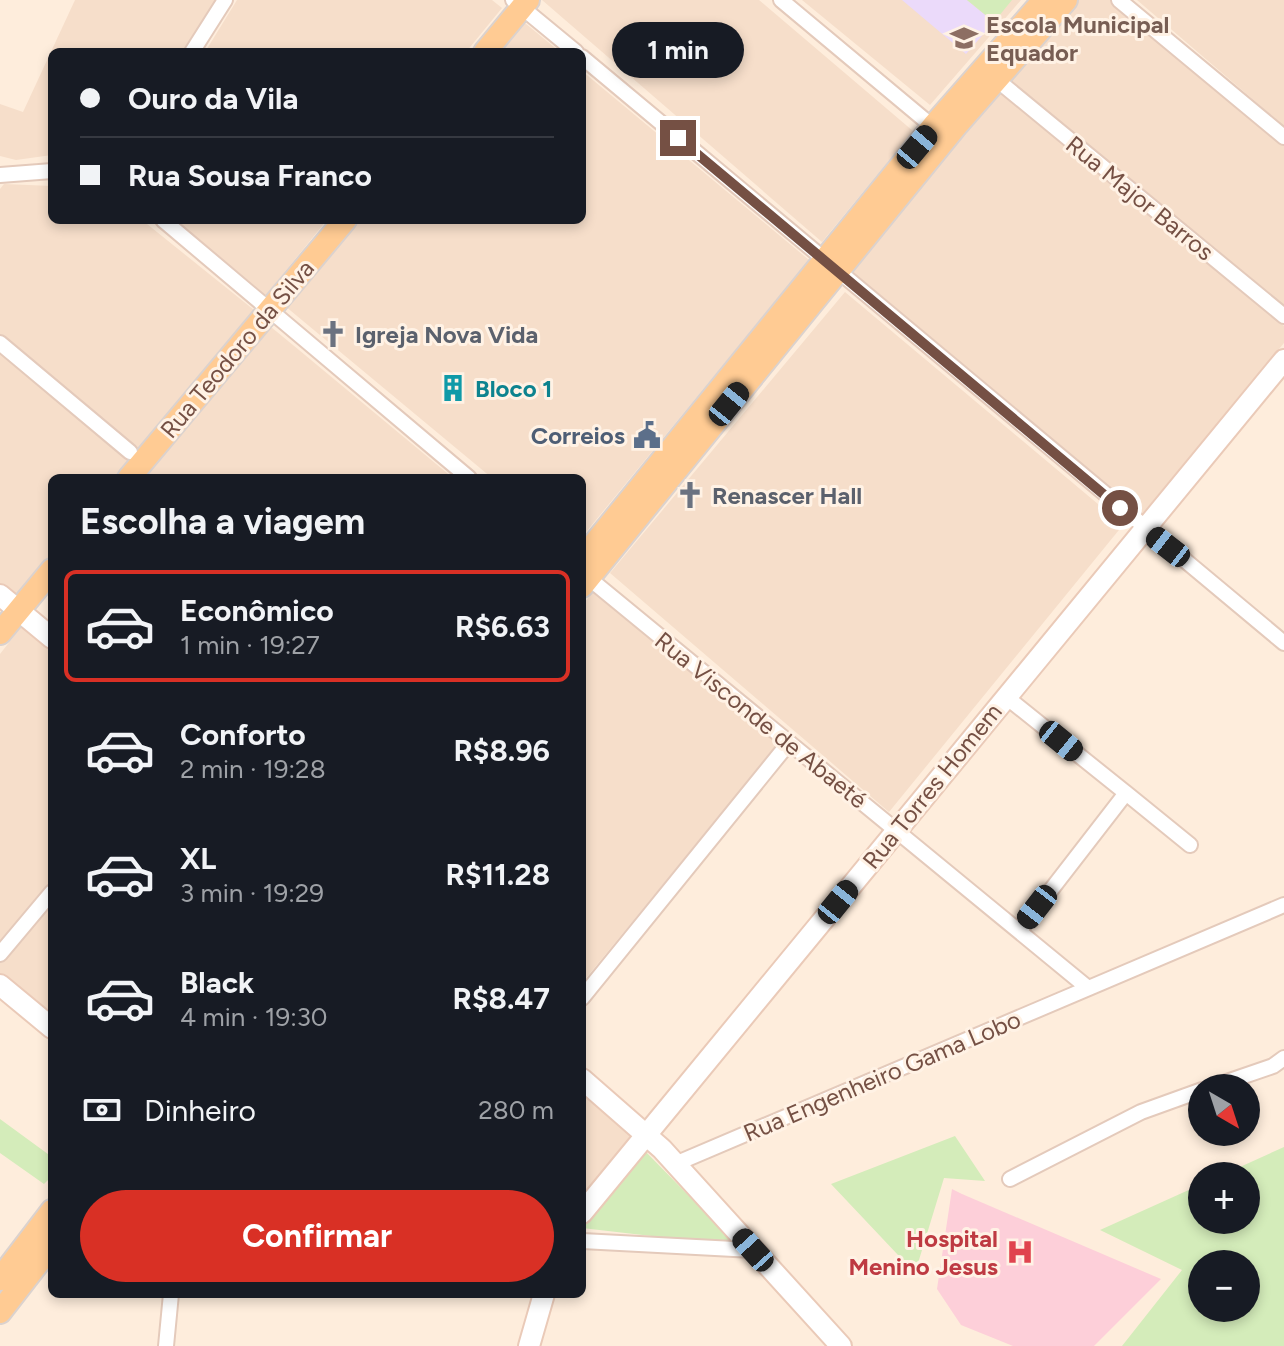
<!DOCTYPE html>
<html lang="pt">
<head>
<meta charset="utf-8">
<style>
	body { margin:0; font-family:Figtree,sans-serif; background:#20242c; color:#f1f3f6; height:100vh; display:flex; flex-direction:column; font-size:30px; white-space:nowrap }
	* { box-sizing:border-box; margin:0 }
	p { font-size:26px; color:#9ea1a6 }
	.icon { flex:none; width:44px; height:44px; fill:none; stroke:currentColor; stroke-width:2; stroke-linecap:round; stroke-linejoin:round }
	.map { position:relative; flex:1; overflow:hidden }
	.panel { position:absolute; left:48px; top:474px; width:538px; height:824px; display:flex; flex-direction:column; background:#171b24; border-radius:12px; box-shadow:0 4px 12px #0003 }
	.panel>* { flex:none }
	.guide { position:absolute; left:48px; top:48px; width:538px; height:176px; border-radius:12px; box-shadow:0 4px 12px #0003; display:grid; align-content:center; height:176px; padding:0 32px; background:#171b24 }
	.needle { width:52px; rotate:141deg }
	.controls { position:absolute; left:1188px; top:1074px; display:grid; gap:16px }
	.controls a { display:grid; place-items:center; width:72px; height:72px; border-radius:50%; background:#171b24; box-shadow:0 4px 12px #0003; font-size:40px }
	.end { position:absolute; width:36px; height:36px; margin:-18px; border:10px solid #755044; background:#fff; box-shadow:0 0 0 4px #fff }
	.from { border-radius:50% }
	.bubble { position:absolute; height:56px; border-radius:28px; background:#171b24; box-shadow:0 4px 12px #0003; font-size:26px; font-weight:700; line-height:56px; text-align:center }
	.car { position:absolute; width:24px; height:48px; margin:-24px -12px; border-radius:10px; box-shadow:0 0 6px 2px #0007; background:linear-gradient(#222 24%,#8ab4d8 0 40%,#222 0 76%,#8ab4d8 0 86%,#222 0) }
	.guide b { display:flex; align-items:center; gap:28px; height:76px; font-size:30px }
	.guide b+b { border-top:2px solid #363941 }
	.guide i { width:20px; height:20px; background:#f1f3f6 }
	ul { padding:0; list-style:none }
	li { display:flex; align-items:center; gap:24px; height:112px; margin:0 16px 12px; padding:0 16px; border:4px solid transparent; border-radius:12px }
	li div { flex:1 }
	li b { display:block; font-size:30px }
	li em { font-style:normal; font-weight:700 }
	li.active { border-color:#d93025 }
	li>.icon { width:72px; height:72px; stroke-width:1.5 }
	h2 { padding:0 32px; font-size:36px; line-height:96px }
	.pay { display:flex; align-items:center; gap:20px; height:88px; padding:0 32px; font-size:30px }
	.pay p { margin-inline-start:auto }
	.button { display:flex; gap:16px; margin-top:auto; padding:16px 32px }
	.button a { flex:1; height:92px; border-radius:48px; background:#d93025; color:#fff; font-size:32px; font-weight:700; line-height:92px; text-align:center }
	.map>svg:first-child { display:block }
	.residential { fill:#f6deca }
	.education { fill:#ebdafa }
	.medical { fill:#fdcfd9 }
	.green { fill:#d4ecba; fill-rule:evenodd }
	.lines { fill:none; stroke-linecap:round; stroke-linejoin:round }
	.street-casing { stroke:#e4cabb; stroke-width:18 }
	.secondary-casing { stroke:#eacab8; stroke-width:24 }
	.primary-casing { stroke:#dbd2ce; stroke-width:26 }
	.street { stroke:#fff; stroke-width:14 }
	.secondary { stroke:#fff; stroke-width:20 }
	.primary { stroke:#ffcb93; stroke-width:22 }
	.route { stroke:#755044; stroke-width:10 }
	.labels { text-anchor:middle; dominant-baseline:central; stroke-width:6; stroke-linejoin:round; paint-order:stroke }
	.education-label { font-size:24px; font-weight:bold; fill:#785e54; stroke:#fff2e5; text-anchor:start }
	.street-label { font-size:24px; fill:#755044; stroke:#fff2e5 }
	.worship-label { font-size:24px; font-weight:bold; fill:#5b616d; stroke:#fff2e5; text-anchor:start }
	.culture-label { font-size:24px; font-weight:bold; fill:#0d838f; stroke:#fff2e5; text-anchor:start }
	.service-label { font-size:24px; font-weight:bold; fill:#4e5e75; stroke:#fff2e5; text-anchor:end }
	.health-label { font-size:24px; font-weight:bold; fill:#be3a42; stroke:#fff2e5; text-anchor:end }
</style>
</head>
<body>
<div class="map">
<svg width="1284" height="1346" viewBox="0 0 1284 1346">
	<rect width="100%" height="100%" fill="#feeddc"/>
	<path class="residential" d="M75 0H217L184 52H52V155L16 160 0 156V104L23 112Z
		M237 0H492L502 8 466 52H205Z
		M542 0H759L913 131 822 242Z
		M802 0H1021L930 105Z
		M1075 0H1114L1284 144V305L1002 77Z
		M1137 0H1284V126Z
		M525 23 560 52H500Z
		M582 71 809 260 582 537V478H492L285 306 358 220H582Z
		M995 88 1284 326V343L1142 514 845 269Z
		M4 184 52 186V220H142L254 310 116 478H52V557L18 598 0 583V189Z
		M173 220H327L265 296Z
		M845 292 1123 525 889 812 610 573Z
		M271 327 299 350 453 478H144Z
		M594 591 778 744 582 983V605Z
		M22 626 52 651V1016L0 973V654Z
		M582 1092 635 1137 582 1200Z"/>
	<path class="education" d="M902 0H967L994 22 966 54Z"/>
	<path class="medical" d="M952 1189 962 1194 1161 1279 1094 1346H1013L961 1325 937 1289Z"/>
	<path class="green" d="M967 0H1012L994 22Z
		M0 1119 52 1157V1176L44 1184 0 1153Z
		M955 1136 985 1181 944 1178 915 1273 831 1184Z
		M1284 1147V1346H1122L1182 1270 1100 1230 1202 1184V1220H1246V1176H1220ZM1246 1264V1308H1202V1264Z
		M644 1150 738 1246 582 1228Z"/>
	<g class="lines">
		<g class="street-casing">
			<path id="street" d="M513 0 576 52
				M781 0 926 121 940 125
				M1119 0 1284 137
				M192 52 225 0
				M582 57 1284 643
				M996 79 1284 316
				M0 175 52 171
				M163 220 469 478
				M0 343 130 452
				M585 575 1088 988
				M1005 696 1126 793 1020 930
				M1126 793 1190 845
				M0 954 52 892
				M582 998 788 744
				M1209 1088 1273 1066 1284 1058
				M675 1164 1284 905
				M1010 1179 1141 1112 1202 1090
				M582 1241 753 1250
				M166 1346 171 1294"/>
		</g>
		<g class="secondary-casing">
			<path id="secondary" d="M0 595 52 638
				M0 985 52 1028
				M582 1079 662 1149 841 1346
				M582 1213 1284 360
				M529 1346 544 1294"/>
		</g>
		<g class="primary-casing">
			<path id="primary" d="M485 52 528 0
				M129 478 345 220
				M582 559 935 124 1044 0
				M582 586 955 127 1066 0
				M0 633 52 570
				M0 1279 52 1211
				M0 1312 52 1245"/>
		</g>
		<use href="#street" class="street"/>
		<use href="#secondary" class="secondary"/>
		<use href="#primary" class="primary"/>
	</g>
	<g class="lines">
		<path class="route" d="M678 138 1120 508"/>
	</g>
	<defs>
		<g id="school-bare" transform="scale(2.16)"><path d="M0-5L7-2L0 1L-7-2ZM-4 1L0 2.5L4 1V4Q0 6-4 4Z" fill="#8d6e63" stroke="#fff2e5" stroke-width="2.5" paint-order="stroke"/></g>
		<g id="church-bare" transform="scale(2.16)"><path d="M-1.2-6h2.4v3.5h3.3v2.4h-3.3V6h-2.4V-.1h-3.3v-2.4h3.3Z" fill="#6b7280" stroke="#fff2e5" stroke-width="2.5" paint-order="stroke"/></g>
		<g id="building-bare" transform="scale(2.16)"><path d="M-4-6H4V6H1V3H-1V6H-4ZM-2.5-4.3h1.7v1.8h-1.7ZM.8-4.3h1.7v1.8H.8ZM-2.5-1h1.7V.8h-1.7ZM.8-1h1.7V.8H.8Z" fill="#0f9aa8" stroke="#fff2e5" stroke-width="2.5" paint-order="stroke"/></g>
		<g id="civic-bare" transform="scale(2.16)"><path d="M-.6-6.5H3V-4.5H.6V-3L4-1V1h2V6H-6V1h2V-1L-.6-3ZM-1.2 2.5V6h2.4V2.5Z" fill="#5c6f8a" stroke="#fff2e5" stroke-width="2.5" paint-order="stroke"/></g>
		<g id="hospital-bare" transform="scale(2.16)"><path d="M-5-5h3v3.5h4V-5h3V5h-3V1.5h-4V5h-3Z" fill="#e0444e" stroke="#fff2e5" stroke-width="2.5" paint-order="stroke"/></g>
	</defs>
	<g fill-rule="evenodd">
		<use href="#school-bare" x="964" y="38"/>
		<use href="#church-bare" x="333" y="334"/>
		<use href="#building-bare" x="453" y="388"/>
		<use href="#civic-bare" x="647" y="435"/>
		<use href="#church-bare" x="690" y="495"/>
		<use href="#hospital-bare" x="1020" y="1252"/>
	</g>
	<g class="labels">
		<g class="education-label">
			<text x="986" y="24">Escola Municipal<tspan x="986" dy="28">Equador</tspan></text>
		</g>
		<g class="street-label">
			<text transform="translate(1140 198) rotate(39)">Rua Major Barros</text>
			<text transform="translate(237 349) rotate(-50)">Rua Teodoro da Silva</text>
			<text transform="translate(761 720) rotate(39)">Rua Visconde de Abaeté</text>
			<text transform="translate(932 786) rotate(-51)">Rua Torres Homem</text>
			<text transform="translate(882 1076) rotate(-23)">Rua Engenheiro Gama Lobo</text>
		</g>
		<g class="worship-label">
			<text x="355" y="334">Igreja Nova Vida</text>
			<text x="712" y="495">Renascer Hall</text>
		</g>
		<g class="culture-label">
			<text x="475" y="388">Bloco 1</text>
		</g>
		<g class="service-label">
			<text x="625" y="435">Correios</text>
		</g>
		<g class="health-label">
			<text x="998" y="1238">Hospital<tspan x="998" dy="28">Menino Jesus</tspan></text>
		</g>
	</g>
</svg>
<div class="controls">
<a><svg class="needle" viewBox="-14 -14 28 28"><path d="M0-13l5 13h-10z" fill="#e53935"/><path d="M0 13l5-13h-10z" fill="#9ea1a6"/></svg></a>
<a>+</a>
<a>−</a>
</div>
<i class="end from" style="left:1120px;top:508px"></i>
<i class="end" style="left:678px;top:138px"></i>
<div class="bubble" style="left:612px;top:22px;width:132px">1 min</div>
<i class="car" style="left:917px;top:147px;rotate:40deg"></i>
<i class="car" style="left:729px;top:404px;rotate:39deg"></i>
<i class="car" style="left:1168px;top:547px;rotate:308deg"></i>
<i class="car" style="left:1061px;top:741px;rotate:129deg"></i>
<i class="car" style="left:838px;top:902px;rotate:39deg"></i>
<i class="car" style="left:1037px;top:907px;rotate:218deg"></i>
<i class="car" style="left:753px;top:1250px;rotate:318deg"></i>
<div class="guide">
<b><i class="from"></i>Ouro da Vila</b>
<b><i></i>Rua Sousa Franco</b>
</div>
<section class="panel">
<h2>Escolha a viagem</h2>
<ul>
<li class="active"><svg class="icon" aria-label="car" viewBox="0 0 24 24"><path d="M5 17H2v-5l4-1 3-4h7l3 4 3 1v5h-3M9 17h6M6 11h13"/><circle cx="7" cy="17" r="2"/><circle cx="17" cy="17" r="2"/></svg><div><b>Econômico</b><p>1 min · 19:27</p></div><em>R$6.63</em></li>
<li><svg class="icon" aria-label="car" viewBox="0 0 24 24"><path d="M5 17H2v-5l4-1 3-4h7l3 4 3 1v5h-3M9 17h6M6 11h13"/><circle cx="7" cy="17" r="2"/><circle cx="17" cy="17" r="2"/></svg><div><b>Conforto</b><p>2 min · 19:28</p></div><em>R$8.96</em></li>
<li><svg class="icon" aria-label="car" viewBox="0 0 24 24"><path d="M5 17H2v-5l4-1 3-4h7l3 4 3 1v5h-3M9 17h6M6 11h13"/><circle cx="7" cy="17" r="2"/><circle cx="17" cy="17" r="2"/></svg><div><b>XL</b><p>3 min · 19:29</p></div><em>R$11.28</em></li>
<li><svg class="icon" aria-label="car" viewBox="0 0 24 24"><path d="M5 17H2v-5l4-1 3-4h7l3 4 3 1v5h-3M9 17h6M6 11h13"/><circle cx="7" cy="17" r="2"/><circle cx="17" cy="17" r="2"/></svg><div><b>Black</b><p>4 min · 19:30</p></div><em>R$8.47</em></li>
</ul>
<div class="pay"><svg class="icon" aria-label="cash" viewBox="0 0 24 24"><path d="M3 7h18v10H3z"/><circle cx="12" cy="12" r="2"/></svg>Dinheiro<p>280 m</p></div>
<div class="button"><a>Confirmar</a></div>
</section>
</div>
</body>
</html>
